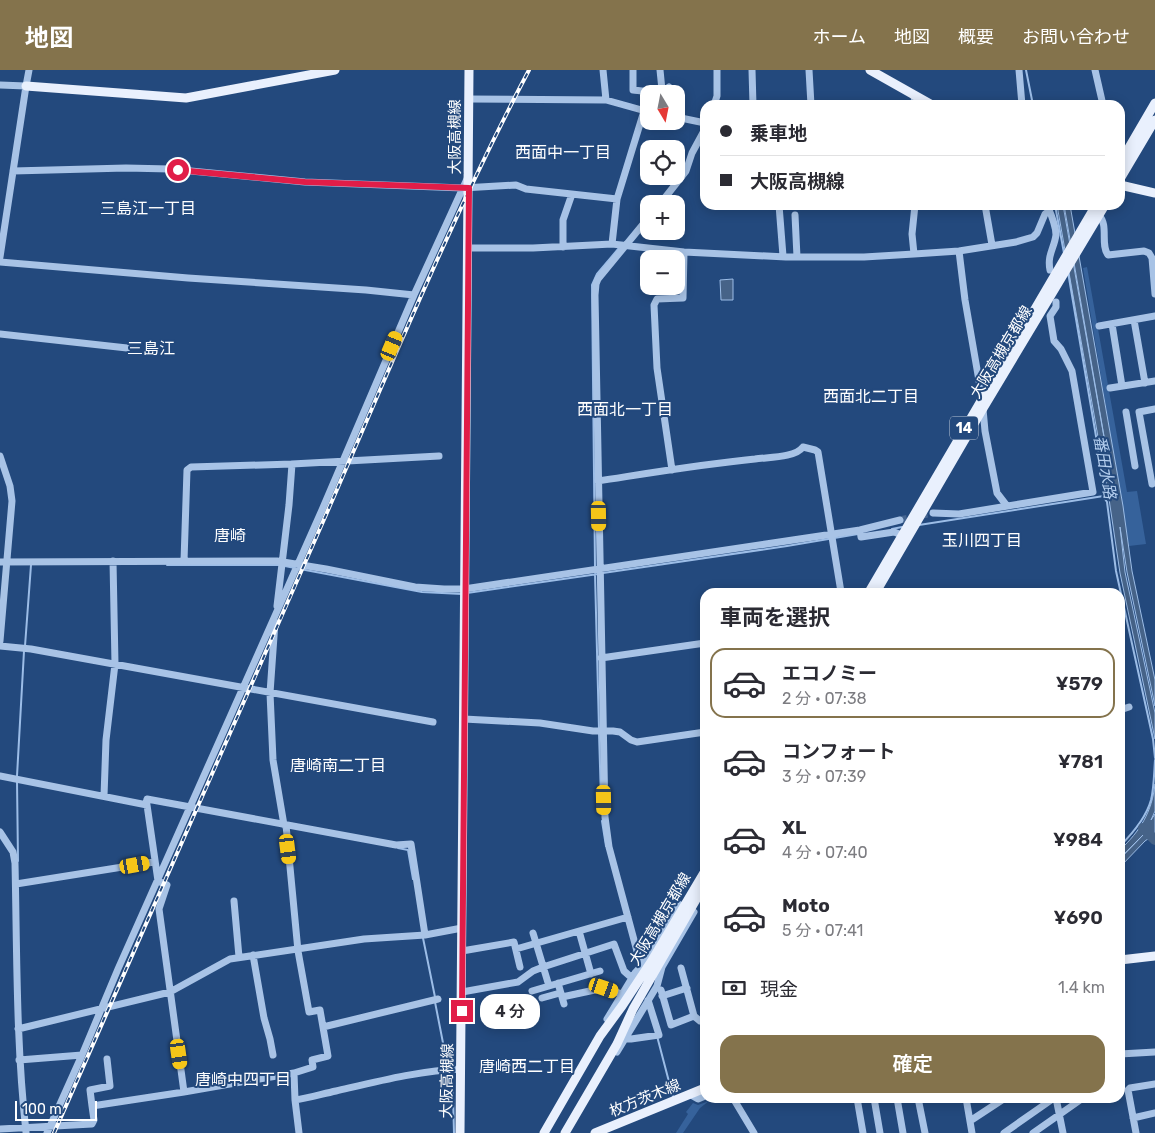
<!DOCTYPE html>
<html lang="ja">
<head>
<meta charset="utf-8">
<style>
	body { margin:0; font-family:Rubik,"Noto Sans JP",sans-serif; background:#f7f7f7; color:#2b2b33; height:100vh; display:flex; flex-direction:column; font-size:19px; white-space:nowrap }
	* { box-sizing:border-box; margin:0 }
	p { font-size:16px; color:#7c7c81 }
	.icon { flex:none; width:28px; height:28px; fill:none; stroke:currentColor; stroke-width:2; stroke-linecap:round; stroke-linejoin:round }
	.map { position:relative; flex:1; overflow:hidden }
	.drawer { position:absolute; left:700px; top:518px; width:425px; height:515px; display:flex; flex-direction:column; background:#fff; border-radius:15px; box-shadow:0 2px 12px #0003 }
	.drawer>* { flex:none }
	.banner { position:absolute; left:700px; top:30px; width:425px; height:110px; border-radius:15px; box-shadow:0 2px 12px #0003; display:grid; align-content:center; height:110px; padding:0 20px; background:#fff }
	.needle { width:32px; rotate:170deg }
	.buttons { position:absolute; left:640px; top:15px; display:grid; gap:10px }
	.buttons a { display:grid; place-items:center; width:45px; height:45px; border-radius:10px; background:#fff; box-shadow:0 2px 12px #0003; font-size:25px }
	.scale { position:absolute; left:15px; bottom:12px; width:82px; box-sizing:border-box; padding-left:5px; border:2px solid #fff; border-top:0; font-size:14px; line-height:18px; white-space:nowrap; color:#fff; -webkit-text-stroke:4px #23497d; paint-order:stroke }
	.end { position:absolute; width:22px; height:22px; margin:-11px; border:6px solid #e11d48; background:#fff; box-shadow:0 0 0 2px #fff }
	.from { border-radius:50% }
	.bubble { position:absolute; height:35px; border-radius:15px; background:#fff; box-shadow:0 2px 12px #0003; font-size:16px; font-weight:600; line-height:35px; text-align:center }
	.car { position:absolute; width:15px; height:30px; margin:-15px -8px; border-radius:6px; box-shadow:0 0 4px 1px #0007; background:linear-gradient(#f5c518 24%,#345 0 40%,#f5c518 0 76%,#345 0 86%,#f5c518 0) }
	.banner b { display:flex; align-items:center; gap:18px; height:48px; font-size:19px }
	.banner b+b { border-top:1px solid #e1e1e2 }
	.banner i { width:12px; height:12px; background:#2b2b33 }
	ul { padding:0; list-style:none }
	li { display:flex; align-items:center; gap:15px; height:70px; margin:0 10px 8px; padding:0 10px; border:2px solid transparent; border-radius:15px }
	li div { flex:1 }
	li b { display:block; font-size:19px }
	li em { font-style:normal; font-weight:600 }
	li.active { border-color:#84734c }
	li>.icon { width:45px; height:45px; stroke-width:1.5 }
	h2 { padding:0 20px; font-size:22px; line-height:60px }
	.pay { display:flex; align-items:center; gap:12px; height:55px; padding:0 20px; font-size:19px }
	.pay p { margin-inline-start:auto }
	.primary-button { display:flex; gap:10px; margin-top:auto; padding:10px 20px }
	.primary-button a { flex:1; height:58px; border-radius:15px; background:#84734c; color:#fff; font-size:20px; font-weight:600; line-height:58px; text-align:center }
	header { display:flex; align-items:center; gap:30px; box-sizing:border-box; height:70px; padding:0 25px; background:#84734c; color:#fff }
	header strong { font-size:24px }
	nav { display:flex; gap:28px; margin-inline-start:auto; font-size:18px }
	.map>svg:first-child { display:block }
	.green { fill:#36629b }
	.water { fill:#466388; stroke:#9cbde7 }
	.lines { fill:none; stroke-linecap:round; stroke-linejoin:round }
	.stream { stroke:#9cbde7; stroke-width:2 }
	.river { stroke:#466388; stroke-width:10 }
	.minor-tunnel { stroke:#446490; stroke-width:7; stroke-dasharray:7 3.5; stroke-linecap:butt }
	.minor { stroke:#a8c3e6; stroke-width:7 }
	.major { stroke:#e9f0fd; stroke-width:9 }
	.rail-casing { stroke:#fff; stroke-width:4 }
	.rail { stroke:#23497d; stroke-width:2; stroke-dasharray:5.5; stroke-linecap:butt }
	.route { stroke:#e11d48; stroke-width:6 }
	.labels { text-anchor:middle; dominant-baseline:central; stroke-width:4; stroke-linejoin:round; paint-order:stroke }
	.shield { fill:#23497d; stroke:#bdc8d8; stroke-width:1 }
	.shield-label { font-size:14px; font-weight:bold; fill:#fff }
	.street-label { font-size:15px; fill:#fff; stroke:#23497d }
	.neighbourhood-label { font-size:16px; fill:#fff; stroke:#23497d }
	.water-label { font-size:16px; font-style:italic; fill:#b3cdee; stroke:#23497d }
</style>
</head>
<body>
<header>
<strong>地図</strong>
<nav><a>ホーム</a><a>地図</a><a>概要</a><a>お問い合わせ</a></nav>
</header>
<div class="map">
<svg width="1155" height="1063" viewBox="0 0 1155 1063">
	<rect width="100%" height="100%" fill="#23497d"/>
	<path class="green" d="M1087 197 1127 422 1137 421 1146 474 1129 476 1083 198Z
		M709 1031 700 1038 683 1063H676L688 1044 686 1042 693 1033 698 1035Z"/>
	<path class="water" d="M1057 135H1063L1113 418 1064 135H1070L1123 436 1132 501 1155 610V636L1127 502 1120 457 1125 502 1155 643V669L1120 503 1109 429Z
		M733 209V230H721L720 210Z
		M1155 714V741L1151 750 1155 744V764L1145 771 1120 797V789L1144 764 1120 788V780C1140 761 1152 742 1155 714Z"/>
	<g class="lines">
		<path class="stream" d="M1026 0 1033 35
			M1055 135 1064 183
			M1068 202 1105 419 1103 426 1107 432 1116 501 1153 669 1155 688
			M919 455 1110 425
			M892 459 902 457
			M167 495H280
			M285 496 295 498
			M595 496 592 215 597 204 619 178
			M300 499 422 522 462 524
			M603 503 787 476 858 464
			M595 504 599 659
			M467 523 598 504
			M25 576 31 495
			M599 663 601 729
			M17 706 24 581
			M17 711 18 791
			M602 751 606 776
			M1120 776C1133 763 1146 748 1151 730 1154 718 1154 703 1155 690
			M398 778 408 780 413 809
			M423 868 435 927
			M435 932 453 1024 454 1063
			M657 966 673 1027"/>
		<path class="river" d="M1143 758 1155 770"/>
		<path class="minor-tunnel" d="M900 450 933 443"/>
		<path class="minor" d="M603 0 606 30
			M633 0V20C644 21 660 24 669 17
			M660 0 662 20
			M752 0 753 35
			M809 0 811 35
			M1019 0 1022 35
			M1095 0 1103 35
			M0 15 26 16
			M914 25 915 35
			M469 29 606 30 649 42
			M714 35 717 26V0
			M676 47 705 53
			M13 101 126 98 170 99 305 112 463 118 516 115 526 119 617 129
			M660 134 686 101 692 83 705 59
			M779 135 783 186
			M985 135 992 175
			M1047 135C1051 144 1056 155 1056 165 1054 179 1047 185 1050 200
			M795 145 797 187
			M1099 145C1109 156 1100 174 1108 185L1144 181 1149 183 1152 188 1155 224
			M612 174 617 129 644 41 646 22
			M563 177V150L572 124
			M467 178H533L612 174 684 182 786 187H864L914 184 959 181 1016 172 1033 167 1037 163 1045 144 1049 141
			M959 181 965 230 982 328 985 361 997 423 1007 436
			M914 184 912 164 915 135
			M0 187 26 16 29 0
			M0 192 188 208 366 220 414 225
			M1134 250 1145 313
			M1112 254 1122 316
			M1099 256 1155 246
			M0 264 127 278
			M1110 318 1155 311
			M1126 342 1135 396
			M0 386 10 416 12 431 0 571
			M672 400 657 298 654 235 657 229 683 228 684 182
			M598 411C650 403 703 394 755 389 768 387 795 388 803 377L815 380 818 382 841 522
			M1152 414 1139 342 1155 339
			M933 443 959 444 1093 422 1072 301 1061 279 1054 271 1050 246 1056 237V232
			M860 460 861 467 894 462 902 465
			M184 491 187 400 191 397 292 394 439 386
			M0 492 277 491 326 499 415 517 444 519H464L860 460 900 450
			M277 536 289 435 292 394
			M275 552 270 623 273 690 284 755
			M0 576 31 579 433 652
			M601 588 705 573
			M1120 640 1129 637
			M464 649 540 653 593 661H613L620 662 631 670 637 672 705 662
			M0 706 147 735 158 811 167 815 159 839 184 1022
			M104 726 106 670 115 594 113 491
			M146 733 147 729 396 775 411 774 425 865 462 858
			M286 755 298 881 309 942 320 940 328 986 312 990 313 997 294 1003
			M0 762 13 782 15 793C17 883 16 972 26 1062
			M16 814 154 792
			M234 831 239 887
			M579 861 591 904
			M533 863 549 916
			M516 879 628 847
			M462 881 514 872 520 897
			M253 885 264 948 270 969 273 985
			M705 893V894
			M641 896 609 777 605 747 595 225 596 214 598 209 649 147
			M681 898 694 946 700 951 705 949
			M558 913 564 934
			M661 920 671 955 694 946
			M532 921 600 901
			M462 922 518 912 533 901 543 897 614 874 624 901 632 908
			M662 926 687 918
			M562 927 604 918 622 924
			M542 928 560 923
			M607 949 635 903 648 889 678 834 680 835
			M323 957 438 929
			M18 959 170 922 230 889 364 869 425 865
			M625 969H631L659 965 648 930
			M617 982 657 916 662 897 694 842 692 841
			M1120 984 1155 982
			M19 990 82 985
			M691 1025 698 1029 705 1026
			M733 1028 754 1063
			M857 1028 863 1063
			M874 1028 880 1063
			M897 1028 903 1063
			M918 1028 925 1063
			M966 1028 972 1063
			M1056 1028 1063 1063
			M92 1036 90 1020 110 1016 107 989
			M1133 1048 1155 1043
			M970 1051 1005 1028
			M0 1059 92 1054 94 1050 92 1036 184 1022 294 1003 295 1030
			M47 1063 82 985 118 899 322 440 414 225 467 109
			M299 1063 295 1030C309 1028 322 1024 336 1021 375 1012 422 1000 461 999
			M1004 1063 1054 1028
			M1033 1063 1083 1028
			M1136 1063 1128 1020 1130 1018 1155 1014"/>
		<path class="major" d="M870 0 932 35
			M26 16 186 28 335 0
			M1120 93 1155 33
			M1120 109 1155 50
			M1120 115 1155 123
			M869 522 1096 135
			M876 522 982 340 1105 135
			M1120 890 1155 886
			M460 1063 469 0
			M544 1063 600 966 622 936 651 892 705 801
			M565 1063 617 974 633 939 705 814
			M595 1063 705 1018"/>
		<g class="rail-casing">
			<path id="rail" d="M54 1063C141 863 231 663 318 463 386 308 450 150 529 0"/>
		</g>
		<use href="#rail" class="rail"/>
	</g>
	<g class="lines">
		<path class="route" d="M178 100 305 112 469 118 462 941"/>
	</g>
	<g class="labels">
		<rect class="shield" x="950" y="346.5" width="28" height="23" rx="4"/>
		<g class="shield-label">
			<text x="964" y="358">14</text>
		</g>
		<g class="street-label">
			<text transform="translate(455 67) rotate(-90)">大阪高槻線</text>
			<text transform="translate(1001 282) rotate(-59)">大阪高槻京都線</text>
			<text transform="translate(660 849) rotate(-59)">大阪高槻京都線</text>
			<text transform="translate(447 1011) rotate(-89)">大阪高槻線</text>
			<text transform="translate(645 1028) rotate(-22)">枚方茨木線</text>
		</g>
		<g class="neighbourhood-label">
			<text x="563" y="82">西面中一丁目</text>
			<text x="148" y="138">三島江一丁目</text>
			<text x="151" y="278">三島江</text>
			<text x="871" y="326">西面北二丁目</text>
			<text x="625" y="339">西面北一丁目</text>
			<text x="230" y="465">唐崎</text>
			<text x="982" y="470">玉川四丁目</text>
			<text x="338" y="695">唐崎南二丁目</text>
			<text x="527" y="996">唐崎西二丁目</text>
			<text x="243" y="1009">唐崎中四丁目</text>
		</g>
		<g class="water-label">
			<text transform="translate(1105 397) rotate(80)">番田水路</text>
		</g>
	</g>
</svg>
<div class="buttons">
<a><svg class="needle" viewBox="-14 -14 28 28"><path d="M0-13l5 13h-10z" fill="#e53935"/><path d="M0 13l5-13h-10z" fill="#7c7c81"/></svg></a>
<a><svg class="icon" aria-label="locate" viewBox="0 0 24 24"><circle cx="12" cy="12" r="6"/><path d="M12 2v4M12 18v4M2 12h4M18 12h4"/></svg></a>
<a>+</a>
<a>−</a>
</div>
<div class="scale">100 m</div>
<i class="end from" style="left:178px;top:100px"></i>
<i class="end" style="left:462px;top:941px"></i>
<div class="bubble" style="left:480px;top:924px;width:60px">4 分</div>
<i class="car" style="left:392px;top:276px;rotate:23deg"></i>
<i class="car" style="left:599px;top:446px;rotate:179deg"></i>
<i class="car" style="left:604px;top:730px;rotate:179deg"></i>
<i class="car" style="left:288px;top:779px;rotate:173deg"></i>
<i class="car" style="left:135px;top:795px;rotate:80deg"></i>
<i class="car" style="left:604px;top:918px;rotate:109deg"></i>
<i class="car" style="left:179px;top:984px;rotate:172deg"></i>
<div class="banner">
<b><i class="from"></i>乗車地</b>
<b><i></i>大阪高槻線</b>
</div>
<section class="drawer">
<h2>車両を選択</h2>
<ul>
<li class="active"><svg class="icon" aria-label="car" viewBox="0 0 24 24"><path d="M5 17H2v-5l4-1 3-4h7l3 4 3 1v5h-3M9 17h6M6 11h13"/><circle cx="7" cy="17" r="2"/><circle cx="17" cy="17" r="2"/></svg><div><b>エコノミー</b><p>2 分 · 07:38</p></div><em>¥579</em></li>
<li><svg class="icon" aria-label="car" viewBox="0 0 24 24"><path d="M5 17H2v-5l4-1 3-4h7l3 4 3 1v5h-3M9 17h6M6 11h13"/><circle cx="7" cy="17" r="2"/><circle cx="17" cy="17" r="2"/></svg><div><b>コンフォート</b><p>3 分 · 07:39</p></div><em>¥781</em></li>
<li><svg class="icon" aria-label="car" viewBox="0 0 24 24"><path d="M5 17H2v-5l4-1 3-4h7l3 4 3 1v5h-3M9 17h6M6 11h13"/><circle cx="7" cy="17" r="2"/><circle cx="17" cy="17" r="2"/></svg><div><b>XL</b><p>4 分 · 07:40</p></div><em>¥984</em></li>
<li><svg class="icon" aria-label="car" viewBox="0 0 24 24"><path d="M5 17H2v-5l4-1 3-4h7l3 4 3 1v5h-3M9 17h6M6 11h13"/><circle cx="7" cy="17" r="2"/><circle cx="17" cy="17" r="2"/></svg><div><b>Moto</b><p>5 分 · 07:41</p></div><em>¥690</em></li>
</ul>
<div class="pay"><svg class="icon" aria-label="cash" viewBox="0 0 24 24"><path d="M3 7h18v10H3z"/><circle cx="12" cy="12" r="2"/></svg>現金<p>1.4 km</p></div>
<div class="primary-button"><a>確定</a></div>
</section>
</div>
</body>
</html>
